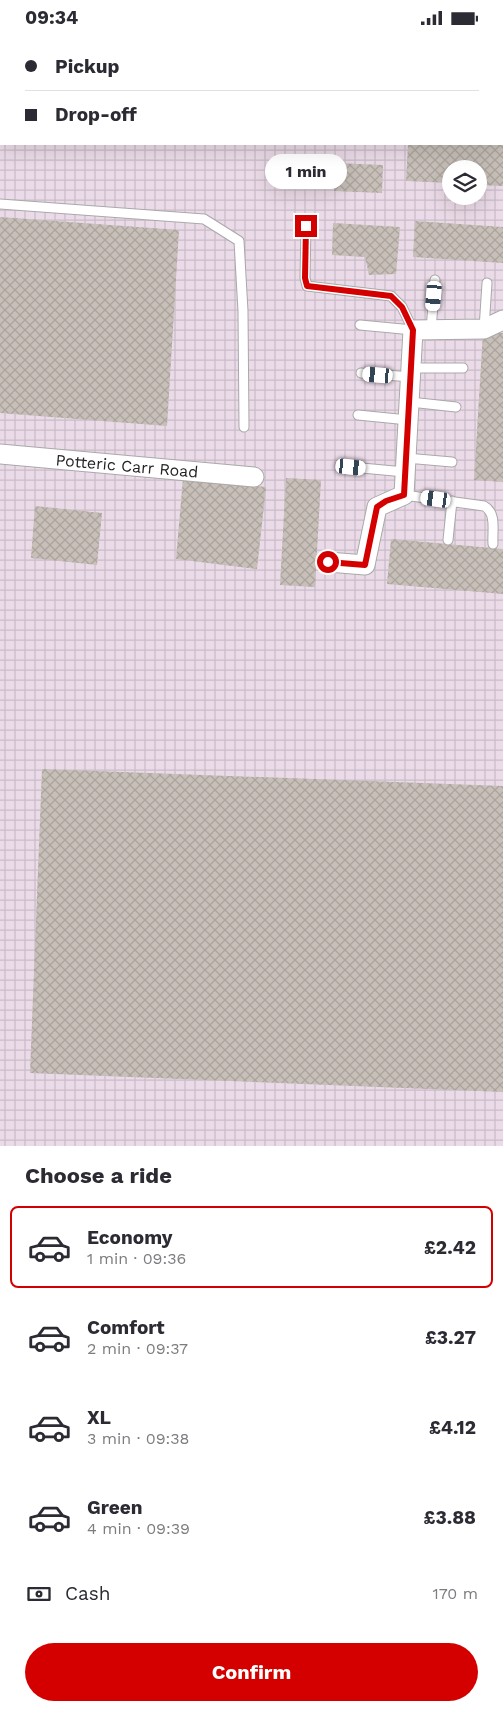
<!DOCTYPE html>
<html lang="en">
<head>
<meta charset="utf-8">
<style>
	body { margin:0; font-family:"Work Sans",sans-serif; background:#f2f2f3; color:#2b2b33; height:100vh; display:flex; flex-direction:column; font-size:19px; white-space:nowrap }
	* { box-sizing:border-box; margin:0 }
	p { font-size:16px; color:#7c7c81 }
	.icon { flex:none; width:28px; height:28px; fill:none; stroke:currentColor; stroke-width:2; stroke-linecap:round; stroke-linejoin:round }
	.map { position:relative; height:1111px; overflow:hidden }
	.details { display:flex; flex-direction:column; background:#fff; flex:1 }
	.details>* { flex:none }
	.hud { position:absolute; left:0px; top:0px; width:504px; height:110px; box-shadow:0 5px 20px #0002; display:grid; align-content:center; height:110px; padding:0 25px; background:#fff }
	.controls { position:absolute; left:442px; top:125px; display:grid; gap:10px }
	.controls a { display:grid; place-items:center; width:45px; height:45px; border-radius:50%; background:#fff; box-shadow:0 5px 20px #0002; font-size:25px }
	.end { position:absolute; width:22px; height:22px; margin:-11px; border:6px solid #d40000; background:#fff; box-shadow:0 0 0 2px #fff }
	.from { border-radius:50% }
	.bubble { position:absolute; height:35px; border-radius:18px; background:#fff; box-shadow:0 5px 20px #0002; font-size:16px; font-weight:700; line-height:35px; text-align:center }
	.car { position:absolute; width:15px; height:30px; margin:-15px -8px; border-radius:6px; box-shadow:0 0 4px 1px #0007; background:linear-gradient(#fff 24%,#345 0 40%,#fff 0 76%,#345 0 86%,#fff 0) }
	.hud b { display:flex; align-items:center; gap:18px; height:48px; font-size:19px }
	.hud b+b { border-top:1px solid #e1e1e2 }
	.hud i { width:12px; height:12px; background:#2b2b33 }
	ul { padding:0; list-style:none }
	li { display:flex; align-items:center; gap:15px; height:82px; margin:0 10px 8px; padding:0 15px; border:2px solid transparent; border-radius:8px }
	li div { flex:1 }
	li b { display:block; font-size:19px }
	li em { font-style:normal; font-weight:700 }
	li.on { border-color:#d40000 }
	li>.icon { width:45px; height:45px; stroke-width:1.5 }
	h2 { padding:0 25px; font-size:22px; line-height:60px }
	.pay { display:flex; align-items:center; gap:12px; height:55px; padding:0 25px; font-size:19px }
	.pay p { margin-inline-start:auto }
	.cta { display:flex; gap:10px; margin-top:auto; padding:10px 25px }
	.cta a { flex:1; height:58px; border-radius:30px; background:#d40000; color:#fff; font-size:20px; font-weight:700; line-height:58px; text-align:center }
	.status { display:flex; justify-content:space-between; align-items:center; height:35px; padding:0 25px; background:#fff; direction:ltr }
	.status svg { height:14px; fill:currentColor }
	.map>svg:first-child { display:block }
	.industrial { fill:url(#industrial-grid); fill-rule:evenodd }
	.building { fill:url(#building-cross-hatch) }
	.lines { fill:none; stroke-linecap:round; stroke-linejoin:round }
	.lane-casing { stroke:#a9a9a9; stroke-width:11 }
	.street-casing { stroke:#a9a9a9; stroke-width:21 }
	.lane { stroke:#fff; stroke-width:9 }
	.street { stroke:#fff; stroke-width:19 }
	.route { stroke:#d40000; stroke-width:6 }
	.labels { text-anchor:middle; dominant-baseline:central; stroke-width:4; stroke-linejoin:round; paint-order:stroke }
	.street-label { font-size:16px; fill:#222; stroke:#fff }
</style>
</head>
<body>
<div class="status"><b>09:34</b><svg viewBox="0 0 49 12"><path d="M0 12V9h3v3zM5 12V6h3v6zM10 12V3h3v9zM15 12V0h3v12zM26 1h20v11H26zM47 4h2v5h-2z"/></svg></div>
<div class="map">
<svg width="503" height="1111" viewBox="0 0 503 1111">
	<defs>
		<pattern id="industrial-grid" width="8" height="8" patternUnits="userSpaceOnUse" patternTransform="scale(1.25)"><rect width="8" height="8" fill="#ebdbe8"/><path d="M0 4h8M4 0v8" fill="none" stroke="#c9bcc7"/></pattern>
		<pattern id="building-cross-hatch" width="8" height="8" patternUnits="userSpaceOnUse" patternTransform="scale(1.25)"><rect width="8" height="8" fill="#c7bfb8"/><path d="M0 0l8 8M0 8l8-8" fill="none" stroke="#aba49e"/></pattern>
	</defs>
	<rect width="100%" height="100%" fill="#f2efe9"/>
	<path class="industrial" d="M0 0H503V1111H0ZM1 1H502V109H1ZM451 134H479V161H451Z"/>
	<path class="building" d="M408 109H503V151L479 150V134H451V148L406 146Z
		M336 128 383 130 382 158 334 156Z
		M0 182 179 195 167 391 0 378Z
		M415 186 503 192V228L413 222Z
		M333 188 400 192 396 239 369 240 365 222 332 220Z
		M483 297 503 298V447L474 445Z
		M183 443 266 452 257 534 176 524Z
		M286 443 321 445 315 552 280 550Z
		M35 471 102 478 97 530 31 523Z
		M391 504 503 514V559L387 549Z
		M42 734 503 751V1057L30 1038Z"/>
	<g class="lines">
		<g class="lane-casing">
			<path id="lane" d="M268 0V1
				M0 169 204 184 239 206 243 276 244 392
				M306 191 305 243 307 251 391 261 402 272 413 295
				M360 290 413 295
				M484 294 487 248
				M431 295 435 245
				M412 333H463
				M361 338 411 342
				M410 367 456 372
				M358 380 408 385
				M406 423 452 427
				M351 432 405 437
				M404 460 484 471C497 478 492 496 493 509
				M448 505 452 466"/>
		</g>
		<g class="street-casing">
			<path id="street" d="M350 0V1
				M0 419 254 442
				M328 527 365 530 377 472 404 460 413 295 484 294 503 285"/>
		</g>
		<use href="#lane" class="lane"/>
		<use href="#street" class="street"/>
	</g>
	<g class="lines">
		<path class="route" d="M306 191 305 243 307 251 391 261 402 272 413 295 404 460 386 466 377 472 365 530 328 527"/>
	</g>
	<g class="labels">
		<g class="street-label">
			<text transform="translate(127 431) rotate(5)">Potteric Carr Road</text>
		</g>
	</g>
</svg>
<div class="controls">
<a><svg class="icon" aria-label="layers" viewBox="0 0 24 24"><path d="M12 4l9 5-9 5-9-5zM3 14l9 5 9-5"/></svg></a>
</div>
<i class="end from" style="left:328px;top:527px"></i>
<i class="end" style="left:306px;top:191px"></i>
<div class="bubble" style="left:265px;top:119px;width:82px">1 min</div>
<i class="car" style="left:434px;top:261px;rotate:185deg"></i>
<i class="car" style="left:378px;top:340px;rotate:275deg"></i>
<i class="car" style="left:351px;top:432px;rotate:96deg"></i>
<i class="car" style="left:436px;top:464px;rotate:278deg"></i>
<div class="hud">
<b><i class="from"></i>Pickup</b>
<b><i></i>Drop-off</b>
</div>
</div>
<section class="details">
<h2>Choose a ride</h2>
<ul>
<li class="on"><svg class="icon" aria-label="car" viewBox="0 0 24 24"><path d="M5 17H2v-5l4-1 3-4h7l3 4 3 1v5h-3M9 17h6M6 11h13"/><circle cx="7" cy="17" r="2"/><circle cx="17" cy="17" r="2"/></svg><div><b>Economy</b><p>1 min · 09:36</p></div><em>£2.42</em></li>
<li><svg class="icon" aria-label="car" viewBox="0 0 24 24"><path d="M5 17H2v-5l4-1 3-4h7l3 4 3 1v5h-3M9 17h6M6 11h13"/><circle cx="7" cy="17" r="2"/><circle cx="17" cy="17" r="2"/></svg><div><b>Comfort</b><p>2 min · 09:37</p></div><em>£3.27</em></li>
<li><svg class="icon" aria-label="car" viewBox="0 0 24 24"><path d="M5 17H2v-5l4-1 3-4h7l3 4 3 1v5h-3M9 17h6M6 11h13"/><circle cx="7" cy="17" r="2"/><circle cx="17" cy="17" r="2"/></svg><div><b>XL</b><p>3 min · 09:38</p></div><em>£4.12</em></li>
<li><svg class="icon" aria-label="car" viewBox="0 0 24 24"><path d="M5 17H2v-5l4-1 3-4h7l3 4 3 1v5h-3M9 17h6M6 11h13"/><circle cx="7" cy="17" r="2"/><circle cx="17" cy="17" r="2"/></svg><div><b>Green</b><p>4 min · 09:39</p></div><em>£3.88</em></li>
</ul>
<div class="pay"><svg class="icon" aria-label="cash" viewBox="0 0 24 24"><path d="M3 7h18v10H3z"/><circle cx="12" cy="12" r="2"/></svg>Cash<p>170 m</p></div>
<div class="cta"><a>Confirm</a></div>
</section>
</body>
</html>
